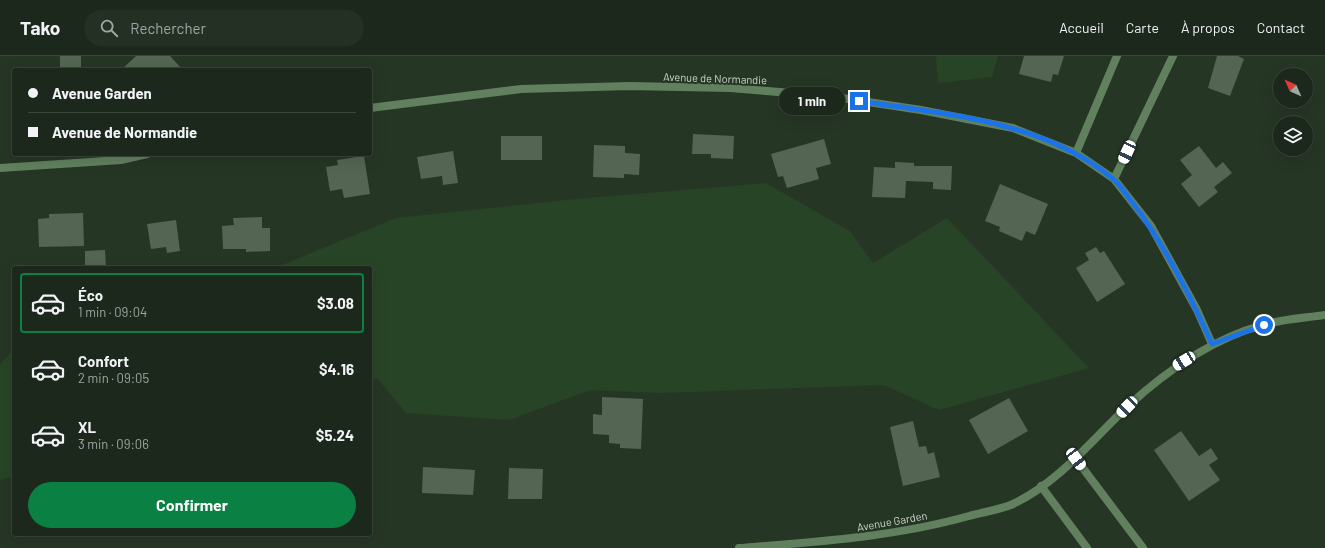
<!DOCTYPE html>
<html lang="fr">
<head>
<meta charset="utf-8">
<style>
	body { margin:0; font-family:Barlow,sans-serif; background:#253025; color:#f1f3f6; height:100vh; display:flex; flex-direction:column; font-size:15px; white-space:nowrap }
	* { box-sizing:border-box; margin:0 }
	p { font-size:13px; color:#a0a6a3 }
	.icon { flex:none; width:22px; height:22px; fill:none; stroke:currentColor; stroke-width:2; stroke-linecap:round; stroke-linejoin:round }
	.map { position:relative; flex:1; overflow:hidden }
	.side { position:absolute; left:12px; top:210px; width:360px; height:270px; display:flex; flex-direction:column; background:#1c281c; border-radius:4px; box-shadow:0 4px 16px #0002,0 0 0 1px #3a443b }
	.side>* { flex:none }
	.banner { position:absolute; left:12px; top:12px; width:360px; height:88px; border-radius:4px; box-shadow:0 4px 16px #0002,0 0 0 1px #3a443b; display:grid; align-content:center; height:88px; padding:0 16px; background:#1c281c }
	.needle { width:26px; rotate:315deg }
	.fabs { position:absolute; left:1273px; top:12px; display:grid; gap:8px }
	.fabs a { display:grid; place-items:center; width:40px; height:40px; border-radius:50%; background:#1c281c; box-shadow:0 4px 16px #0002,0 0 0 1px #3a443b; font-size:20px }
	.end { position:absolute; width:18px; height:18px; margin:-9px; border:5px solid #1a73e8; background:#fff; box-shadow:0 0 0 2px #fff }
	.from { border-radius:50% }
	.bubble { position:absolute; height:28px; border-radius:14px; background:#1c281c; box-shadow:0 4px 16px #0002,0 0 0 1px #3a443b; font-size:13px; font-weight:700; line-height:28px; text-align:center }
	.car { position:absolute; width:12px; height:24px; margin:-12px -6px; border-radius:5px; box-shadow:0 0 3px 1px #0007; background:linear-gradient(#fff 24%,#345 0 40%,#fff 0 76%,#345 0 86%,#fff 0) }
	.banner b { display:flex; align-items:center; gap:14px; height:38px; font-size:15px }
	.banner b+b { border-top:1px solid #3a443b }
	.banner i { width:10px; height:10px; background:#f1f3f6 }
	ul { padding:7px 0 0; list-style:none }
	li { display:flex; align-items:center; gap:12px; height:60px; margin:0 8px 6px; padding:0 8px; border:2px solid transparent; border-radius:4px }
	li div { flex:1 }
	li b { display:block; font-size:15px }
	li em { font-style:normal; font-weight:700 }
	li.current { border-color:#0b8043 }
	li>.icon { width:36px; height:36px; stroke-width:1.5 }
	.button { display:flex; gap:8px; margin-top:auto; padding:8px 16px }
	.button a { flex:1; height:46px; border-radius:24px; background:#0b8043; color:#fff; font-size:16px; font-weight:700; line-height:46px; text-align:center }
	header { display:flex; align-items:center; gap:24px; box-sizing:border-box; height:56px; padding:0 20px; background:#1c281c; border-bottom:1px solid #3a443b }
	header strong { font-size:19px }
	nav { display:flex; gap:22px; margin-inline-start:auto; font-size:14px }
	.search { width:280px; height:36px; background:#253025; display:flex; align-items:center; gap:10px; box-sizing:border-box; padding:0 14px; border-radius:22px; color:#a0a6a3; font-size:15px }
	.map>svg:first-child { display:block }
	.green { fill:#284426 }
	.building { fill:#546653 }
	.lines { fill:none; stroke-linecap:round; stroke-linejoin:round }
	.minor { stroke:#61815e; stroke-width:8 }
	.route { stroke:#1a73e8; stroke-width:5 }
	.labels { text-anchor:middle; dominant-baseline:central; stroke-width:4; stroke-linejoin:round; paint-order:stroke }
	.street-label { font-size:11px; fill:#ccd6cb; stroke:#263625 }
</style>
</head>
<body>
<header>
<strong>Tako</strong>
<div class="search"><svg class="icon" aria-label="search" viewBox="0 0 24 24"><circle cx="10" cy="10" r="6"/><path d="M15 15l6 6"/></svg>Rechercher</div>
<nav><a>Accueil</a><a>Carte</a><a>À propos</a><a>Contact</a></nav>
</header>
<div class="map">
<svg width="1325" height="492" viewBox="0 0 1325 492">
	<rect width="100%" height="100%" fill="#263625"/>
	<path class="green" d="M936 0H998L992 21 938 27Z
		M766 127 850 175 873 207 947 162 1089 312 939 354 884 329 660 337 590 334 509 364 406 357 378 323 370 324V212H275L396 162 566 144Z
		M14 292V420L0 424V309Z"/>
	<path class="building" d="M60 0H81V14H60Z
		M136 0H170L183 14H121Z
		M1024 0H1064L1058 19 1053 18 1051 26 1019 18Z
		M1217 0H1238L1244 3 1230 40 1208 32Z
		M693 78 734 80 733 103 711 102V98H692Z
		M501 80H542V104H501Z
		M824 83 831 108 816 112 819 123 787 132 783 120 778 121 771 98Z
		M594 89 625 90V97L640 98 639 119 624 118V122L593 121Z
		M1199 90 1216 112 1223 106 1232 117 1214 131 1218 136 1199 151 1181 128 1192 119 1180 104Z
		M453 95 458 127 443 129 442 120 421 123 417 101Z
		M364 100 370 138 344 142 342 133 330 135 326 111 338 109 337 104Z
		M895 106 914 107V110H952L951 134 933 133V126L906 125 905 142 872 141 874 111 895 112Z
		M1000 128 1048 148 1035 179 1026 175 1022 185 999 175 1000 171 985 165Z
		M83 157 84 190 39 191 38 163 49 162V158Z
		M262 161V172H270V195L246 196V193H223L222 170 234 169 233 162Z
		M176 164 180 195 167 197 166 191 151 193 147 168Z
		M1096 191 1100 197 1104 195 1125 228 1097 246 1076 212 1089 204 1085 197Z
		M105 194 106 212H85V195Z
		M602 341 643 343 641 393 620 392V388L609 387V379L593 378V358L602 359Z
		M1009 342 1028 375 988 398 969 364Z
		M913 365 919 391 926 390 928 398 934 396 940 421 903 430 890 371Z
		M1181 375 1199 400 1211 392 1218 403 1209 409 1220 424 1189 445 1154 394Z
		M423 411 475 414 473 439 422 437Z
		M509 412 543 413 542 443H508Z"/>
	<g class="lines">
		<path class="minor" d="M370 52 521 33 629 30 730 32 828 40 921 54 1013 72 1076 97 1114 123 1151 170 1197 254 1212 288
			M1076 97 1117 0
			M0 112 121 104 147 98
			M1114 123 1173 0
			M1076 403 1143 492
			M1041 430 1087 492
			M739 492C816 486 894 481 969 460 983 456 1000 454 1013 448 1059 426 1091 385 1127 351 1166 315 1211 283 1263 269 1283 263 1305 262 1325 259"/>
	</g>
	<g class="lines">
		<path class="route" d="M859 45C945 58 1044 65 1113 123 1121 129 1126 139 1132 146 1165 189 1190 239 1212 288L1264 269"/>
	</g>
	<g class="labels">
		<g class="street-label">
			<text transform="translate(715 22) rotate(2)">Avenue de Normandie</text>
			<text transform="translate(892 465) rotate(-10)">Avenue Garden</text>
		</g>
	</g>
</svg>
<div class="fabs">
<a><svg class="needle" viewBox="-14 -14 28 28"><path d="M0-13l5 13h-10z" fill="#e53935"/><path d="M0 13l5-13h-10z" fill="#a0a6a3"/></svg></a>
<a><svg class="icon" aria-label="layers" viewBox="0 0 24 24"><path d="M12 4l9 5-9 5-9-5zM3 14l9 5 9-5"/></svg></a>
</div>
<i class="end from" style="left:1264px;top:269px"></i>
<i class="end" style="left:859px;top:45px"></i>
<div class="bubble" style="left:779px;top:31px;width:66px">1 min</div>
<i class="car" style="left:1127px;top:96px;rotate:205deg"></i>
<i class="car" style="left:1184px;top:305px;rotate:238deg"></i>
<i class="car" style="left:1127px;top:351px;rotate:224deg"></i>
<i class="car" style="left:1076px;top:403px;rotate:143deg"></i>
<div class="banner">
<b><i class="from"></i>Avenue Garden</b>
<b><i></i>Avenue de Normandie</b>
</div>
<section class="side">
<ul>
<li class="current"><svg class="icon" aria-label="car" viewBox="0 0 24 24"><path d="M5 17H2v-5l4-1 3-4h7l3 4 3 1v5h-3M9 17h6M6 11h13"/><circle cx="7" cy="17" r="2"/><circle cx="17" cy="17" r="2"/></svg><div><b>Éco</b><p>1 min · 09:04</p></div><em>$3.08</em></li>
<li><svg class="icon" aria-label="car" viewBox="0 0 24 24"><path d="M5 17H2v-5l4-1 3-4h7l3 4 3 1v5h-3M9 17h6M6 11h13"/><circle cx="7" cy="17" r="2"/><circle cx="17" cy="17" r="2"/></svg><div><b>Confort</b><p>2 min · 09:05</p></div><em>$4.16</em></li>
<li><svg class="icon" aria-label="car" viewBox="0 0 24 24"><path d="M5 17H2v-5l4-1 3-4h7l3 4 3 1v5h-3M9 17h6M6 11h13"/><circle cx="7" cy="17" r="2"/><circle cx="17" cy="17" r="2"/></svg><div><b>XL</b><p>3 min · 09:06</p></div><em>$5.24</em></li>
</ul>
<div class="button"><a>Confirmer</a></div>
</section>
</div>
</body>
</html>
